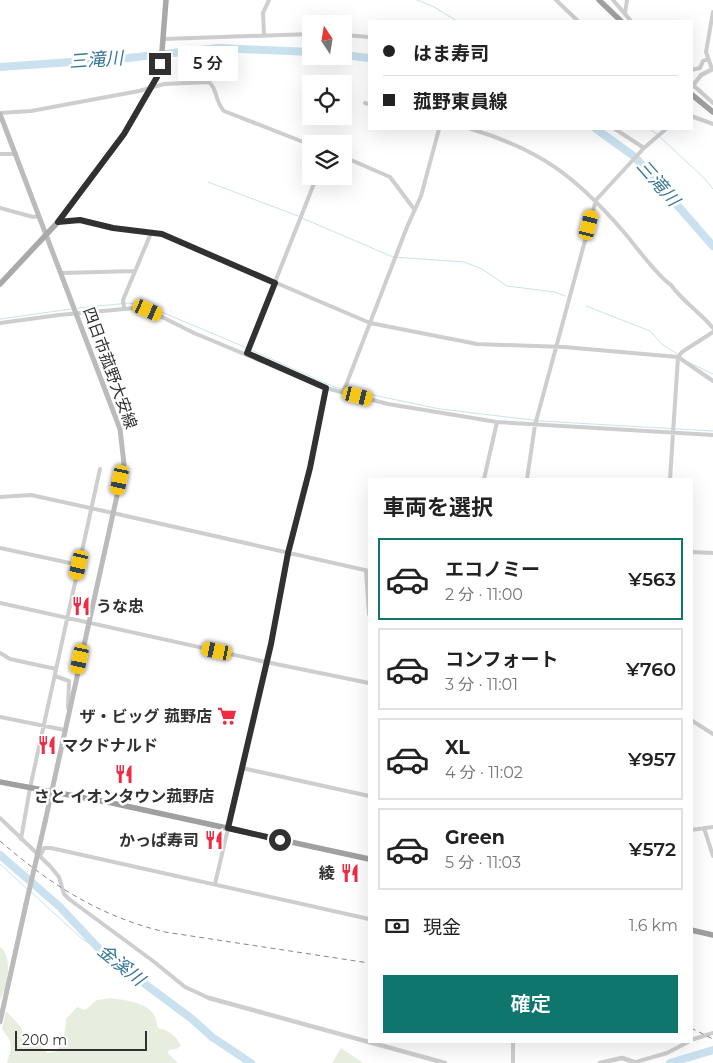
<!DOCTYPE html>
<html lang="ja">
<head>
<meta charset="utf-8">
<style>
	body { margin:0; font-family:Montserrat,"Noto Sans JP",sans-serif; background:#f2f2f2; color:#222; height:100vh; display:flex; flex-direction:column; font-size:19px; white-space:nowrap }
	* { box-sizing:border-box; margin:0 }
	p { font-size:16px; color:#767676 }
	.icon { flex:none; width:28px; height:28px; fill:none; stroke:currentColor; stroke-width:2; stroke-linecap:round; stroke-linejoin:round }
	.map { position:relative; flex:1; overflow:hidden }
	.panel { position:absolute; left:368px; top:478px; width:325px; height:565px; display:flex; flex-direction:column; background:#fff; border-radius:0px; box-shadow:0 5px 20px #0002 }
	.panel>* { flex:none }
	.guide { position:absolute; left:368px; top:20px; width:325px; height:110px; border-radius:0px; box-shadow:0 5px 20px #0002; display:grid; align-content:center; height:110px; padding:0 15px; background:#fff }
	.needle { width:32px; rotate:348deg }
	.controls { position:absolute; left:302px; top:15px; display:grid; gap:10px }
	.controls a { display:grid; place-items:center; width:50px; height:50px; border-radius:0px; background:#fff; box-shadow:0 5px 20px #0002; font-size:25px }
	.scale { position:absolute; left:15px; bottom:12px; width:132px; box-sizing:border-box; padding-left:5px; border:2px solid #313131; border-top:0; font-size:14px; line-height:18px; white-space:nowrap; color:#313131; -webkit-text-stroke:4px #fff; paint-order:stroke }
	.end { position:absolute; width:22px; height:22px; margin:-11px; border:6px solid #313131; background:#fff; box-shadow:0 0 0 2px #fff }
	.from { border-radius:50% }
	.bubble { position:absolute; height:35px; border-radius:0px; background:#fff; box-shadow:0 5px 20px #0002; font-size:16px; font-weight:600; line-height:35px; text-align:center }
	.car { position:absolute; width:15px; height:30px; margin:-15px -8px; border-radius:6px; box-shadow:0 0 4px 1px #0007; background:linear-gradient(#f5c518 24%,#345 0 40%,#f5c518 0 76%,#345 0 86%,#f5c518 0) }
	.guide b { display:flex; align-items:center; gap:18px; height:48px; font-size:19px }
	.guide b+b { border-top:1px solid #e0e0e0 }
	.guide i { width:12px; height:12px; background:#222 }
	ul { padding:0; list-style:none }
	li { display:flex; align-items:center; gap:15px; height:82px; margin:0 10px 8px; padding:0 5px; border:2px solid #e0e0e0; border-radius:0px }
	li div { flex:1 }
	li b { display:block; font-size:19px }
	li em { font-style:normal; font-weight:600 }
	li.active { border-color:#0f766e }
	li>.icon { width:45px; height:45px; stroke-width:1.5 }
	h2 { padding:0 15px; font-size:22px; line-height:60px }
	.pay { display:flex; align-items:center; gap:12px; height:55px; padding:0 15px; font-size:19px }
	.pay p { margin-inline-start:auto }
	.cta { display:flex; gap:10px; margin-top:auto; padding:10px 15px }
	.cta a { flex:1; height:58px; border-radius:0px; background:#0f766e; color:#fff; font-size:20px; font-weight:600; line-height:58px; text-align:center }
	.map>svg:first-child { display:block }
	.green { fill:#e8eedf }
	.lines { fill:none; stroke-linecap:round; stroke-linejoin:round }
	.stream { stroke:#cae2ef; stroke-width:1 }
	.river { stroke:#cae2ef; stroke-width:8 }
	.minor { stroke:#cecece; stroke-width:4 }
	.tertiary { stroke:#cecece; stroke-width:4.5 }
	.secondary { stroke:#bbb; stroke-width:5 }
	.primary { stroke:#a9a9a9; stroke-width:5.5 }
	.trunk { stroke:#a0a0a0; stroke-width:5.5 }
	.rail { stroke:#868686; stroke-width:1; stroke-dasharray:5 4; stroke-linecap:butt }
	.secondary-bridge { stroke:#bbb; stroke-width:5 }
	.route { stroke:#313131; stroke-width:6 }
	.labels { text-anchor:middle; dominant-baseline:central; stroke-width:5; stroke-linejoin:round; paint-order:stroke }
	.street-label { font-size:16px; fill:#313131; stroke:#fff }
	.poi-label { font-size:16px; font-weight:bold; fill:#313131; stroke:#fff; text-anchor:end }
	.water-label { font-size:18px; font-style:italic; fill:#397899; stroke:#fff }
</style>
</head>
<body>
<div class="map">
<svg width="713" height="1063" viewBox="0 0 713 1063">
	<rect width="100%" height="100%" fill="#fff"/>
	<path class="green" d="M0 947C14 956 7 989 0 1000Z
		M111 998C124 1000 149 1002 155 1017 157 1020 156 1024 158 1028 168 1030 177 1036 181 1046L176 1049 169 1050 168 1053 178 1063H7C12 1044 14 1045 2 1029L6 1011 21 1027 24 1037 40 1045 47 1053 55 1052C63 1041 66 1032 66 1019L77 1007 85 1010 97 1000Z
		M341 1048 363 1063H332Z"/>
	<g class="lines">
		<path class="stream" d="M417 0 434 7 457 21
			M649 129 657 134
			M660 137 705 179 713 189
			M208 182 298 216
			M302 218 393 257 464 262 482 269 507 286 555 292 565 296
			M586 306 650 331 663 345 679 355
			M78 308 129 303 152 308 247 348
			M0 319 71 309
			M251 350 334 387 440 409 541 421 713 431
			M686 361 713 374
			M0 864 27 889
			M30 891 81 938 102 952"/>
		<path class="river" d="M344 55 369 58
			M0 67 128 58 218 48 311 52
			M596 129 635 157 713 246
			M0 855 60 907 102 952 192 1019 212 1037 251 1063
			M670 1063 713 1050"/>
		<path class="minor" d="M556 0 578 21
			M613 0 631 21
			M625 13 627 0
			M264 34 263 13 269 0
			M344 35 369 37
			M163 39 311 34
			M712 69 706 52 713 12
			M691 70 700 68 703 61 708 59
			M693 85 713 103
			M365 103 369 104
			M0 113 31 111 139 91 164 84 209 82C218 90 215 102 224 111L311 145
			M691 116 713 124
			M471 129C541 150 576 177 623 231 635 245 657 276 671 285 683 302 700 312 713 328
			M615 129 644 148
			M0 154H16
			M344 157 390 177 414 209
			M0 208 33 217 39 216
			M58 222 80 220 113 228 162 234 370 323 477 344 564 347 678 357 713 381
			M61 273 135 271
			M124 308 123 300 151 233
			M0 323 59 315 135 308 148 310 194 333 326 388 388 404 497 422 713 435
			M247 353 317 176
			M343 393 407 227 421 196 439 129
			M484 479 497 422
			M527 479 535 425 596 200 644 148 666 129
			M670 479 678 357 682 352 713 332
			M0 497 31 495 113 513
			M113 513 369 571
			M0 548 79 565
			M691 552 713 553
			M366 570 369 614
			M0 603 266 662 369 683
			M0 653 10 659 56 669
			M55 676 69 681 68 708
			M0 717 65 730
			M691 720 713 734
			M242 768 369 796
			M0 818 50 866 59 877 64 894 69 899 153 961 185 987 209 998
			M704 828 713 856
			M691 830 713 827
			M21 839 30 788 100 469
			M40 856 44 848H51L369 919
			M215 884 271 644 289 553 310 468 326 388
			M691 1040 713 1033
			M513 1041V1063
			M636 1062 667 1053 690 1041"/>
		<path class="tertiary" d="M691 88 701 75 713 69
			M209 998 445 1063
			M600 1063 622 1058 637 1063"/>
		<path class="secondary" d="M0 114 120 429 124 464 45 822
			M0 1022 26 904"/>
		<path class="primary" d="M0 284 58 222 124 134 157 77 161 64 166 0"/>
		<path class="trunk" d="M599 0 621 21
			M691 94 713 112
			M0 782 112 803 369 859
			M691 930 713 935"/>
		<path class="rail" d="M0 841C51 885 99 916 165 932L369 963
			M691 1028 713 1039"/>
		<path class="secondary-bridge" d="M26 904 45 822"/>
	</g>
	<g class="lines">
		<path class="route" d="M160 64 157 77 124 134 58 222 80 220 113 228 162 234 275 283 247 353 326 388 310 468 288 553 271 644 228 828 280 840"/>
	</g>
	<defs>
		<g id="restaurant-bare" transform="scale(1.5)"><path d="M-5-6h1v4h1v-4h1v4h1v-4h1v5L-1.5 .5V6h-2V.5L-5-1ZM5-6V6H3V1.5H1.5Q1.5-4 5-6Z" fill="#ef2c44" stroke="#fff" stroke-width="2.5" paint-order="stroke"/></g>
		<g id="supermarket-bare" transform="scale(1.5)"><path d="M-6-5.5h2.5l.6 2H6L4.5 2H-2.5L-4.4-4H-6ZM-1.5 3.2a1.3 1.3 0 1 0 .1 0ZM3 3.2a1.3 1.3 0 1 0 .1 0Z" fill="#ef2c44" stroke="#fff" stroke-width="2.5" paint-order="stroke"/></g>
	</defs>
	<g fill-rule="evenodd">
		<use href="#restaurant-bare" x="81" y="606"/>
		<use href="#supermarket-bare" x="227" y="716"/>
		<use href="#restaurant-bare" x="47" y="745"/>
		<use href="#restaurant-bare" x="124" y="774"/>
		<use href="#restaurant-bare" x="214" y="840"/>
		<use href="#restaurant-bare" x="350" y="873"/>
	</g>
	<g class="labels">
		<g class="street-label">
			<text transform="translate(110 368) rotate(70)">四日市菰野大安線</text>
		</g>
		<g class="poi-label">
			<text x="96" y="606" text-anchor="start">うな忠</text>
			<text x="212" y="716">ザ・ビッグ 菰野店</text>
			<text x="62" y="745" text-anchor="start">マクドナルド</text>
			<text x="124" y="796" text-anchor="middle">さと イオンタウン菰野店</text>
			<text x="199" y="840">かっぱ寿司</text>
			<text x="335" y="873">綾</text>
		</g>
		<g class="water-label">
			<text transform="translate(96 60) rotate(-4)">三滝川</text>
			<text transform="translate(658 183) rotate(49)">三滝川</text>
			<text transform="translate(121 965) rotate(39)">金溪川</text>
		</g>
	</g>
</svg>
<div class="controls">
<a><svg class="needle" viewBox="-14 -14 28 28"><path d="M0-13l5 13h-10z" fill="#e53935"/><path d="M0 13l5-13h-10z" fill="#767676"/></svg></a>
<a><svg class="icon" aria-label="locate" viewBox="0 0 24 24"><circle cx="12" cy="12" r="6"/><path d="M12 2v4M12 18v4M2 12h4M18 12h4"/></svg></a>
<a><svg class="icon" aria-label="layers" viewBox="0 0 24 24"><path d="M12 4l9 5-9 5-9-5zM3 14l9 5 9-5"/></svg></a>
</div>
<div class="scale">200 m</div>
<i class="end from" style="left:280px;top:840px"></i>
<i class="end" style="left:160px;top:64px"></i>
<div class="bubble" style="left:178px;top:46px;width:60px">5 分</div>
<i class="car" style="left:589px;top:225px;rotate:14deg"></i>
<i class="car" style="left:148px;top:310px;rotate:114deg"></i>
<i class="car" style="left:358px;top:396px;rotate:104deg"></i>
<i class="car" style="left:120px;top:480px;rotate:192deg"></i>
<i class="car" style="left:79px;top:565px;rotate:193deg"></i>
<i class="car" style="left:217px;top:651px;rotate:282deg"></i>
<i class="car" style="left:80px;top:659px;rotate:192deg"></i>
<div class="guide">
<b><i class="from"></i>はま寿司</b>
<b><i></i>菰野東員線</b>
</div>
<section class="panel">
<h2>車両を選択</h2>
<ul>
<li class="active"><svg class="icon" aria-label="car" viewBox="0 0 24 24"><path d="M5 17H2v-5l4-1 3-4h7l3 4 3 1v5h-3M9 17h6M6 11h13"/><circle cx="7" cy="17" r="2"/><circle cx="17" cy="17" r="2"/></svg><div><b>エコノミー</b><p>2 分 · 11:00</p></div><em>¥563</em></li>
<li><svg class="icon" aria-label="car" viewBox="0 0 24 24"><path d="M5 17H2v-5l4-1 3-4h7l3 4 3 1v5h-3M9 17h6M6 11h13"/><circle cx="7" cy="17" r="2"/><circle cx="17" cy="17" r="2"/></svg><div><b>コンフォート</b><p>3 分 · 11:01</p></div><em>¥760</em></li>
<li><svg class="icon" aria-label="car" viewBox="0 0 24 24"><path d="M5 17H2v-5l4-1 3-4h7l3 4 3 1v5h-3M9 17h6M6 11h13"/><circle cx="7" cy="17" r="2"/><circle cx="17" cy="17" r="2"/></svg><div><b>XL</b><p>4 分 · 11:02</p></div><em>¥957</em></li>
<li><svg class="icon" aria-label="car" viewBox="0 0 24 24"><path d="M5 17H2v-5l4-1 3-4h7l3 4 3 1v5h-3M9 17h6M6 11h13"/><circle cx="7" cy="17" r="2"/><circle cx="17" cy="17" r="2"/></svg><div><b>Green</b><p>5 分 · 11:03</p></div><em>¥572</em></li>
</ul>
<div class="pay"><svg class="icon" aria-label="cash" viewBox="0 0 24 24"><path d="M3 7h18v10H3z"/><circle cx="12" cy="12" r="2"/></svg>現金<p>1.6 km</p></div>
<div class="cta"><a>確定</a></div>
</section>
</div>
</body>
</html>
